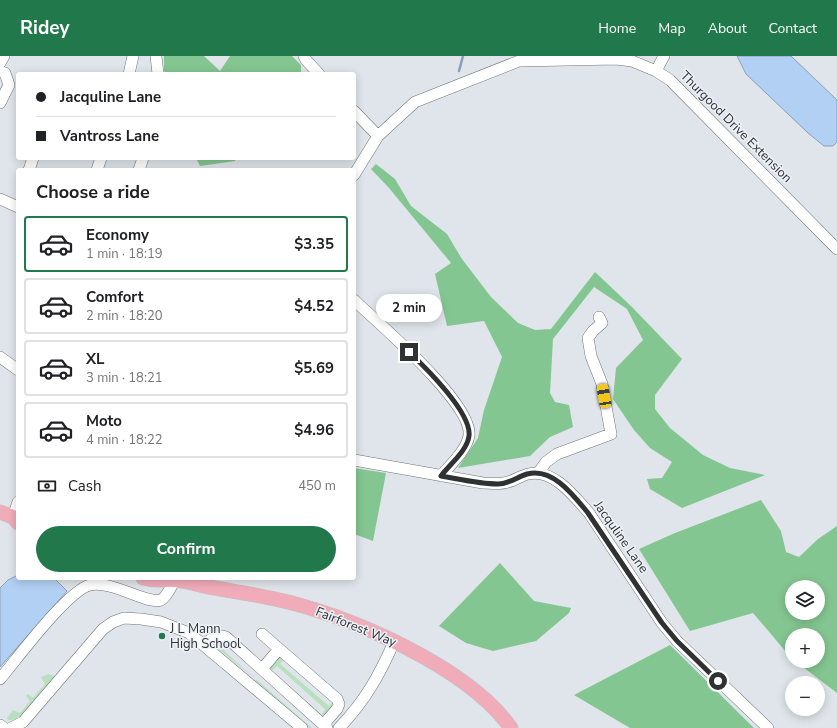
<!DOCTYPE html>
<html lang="en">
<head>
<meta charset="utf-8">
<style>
	body { margin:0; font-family:"Nunito Sans",sans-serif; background:#f6f6f6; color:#202124; height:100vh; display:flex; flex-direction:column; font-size:15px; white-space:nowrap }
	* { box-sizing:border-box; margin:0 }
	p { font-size:13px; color:#757577 }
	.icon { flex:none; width:22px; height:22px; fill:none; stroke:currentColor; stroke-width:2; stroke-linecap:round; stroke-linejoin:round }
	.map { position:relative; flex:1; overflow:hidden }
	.panel { position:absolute; left:16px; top:112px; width:340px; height:412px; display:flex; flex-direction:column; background:#fff; border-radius:4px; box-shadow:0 2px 10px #0003 }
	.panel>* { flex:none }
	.banner { position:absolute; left:16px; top:16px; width:340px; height:88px; border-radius:4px; box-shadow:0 2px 10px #0003; display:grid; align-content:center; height:88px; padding:0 20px; background:#fff }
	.fabs { position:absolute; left:785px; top:524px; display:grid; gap:8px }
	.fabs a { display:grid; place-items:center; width:40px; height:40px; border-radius:50%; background:#fff; box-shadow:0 2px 10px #0003; font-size:20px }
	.end { position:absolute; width:18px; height:18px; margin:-9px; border:5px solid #2f3133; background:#fff; box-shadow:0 0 0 2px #fff }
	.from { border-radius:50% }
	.bubble { position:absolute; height:28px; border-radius:14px; background:#fff; box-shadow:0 2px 10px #0003; font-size:13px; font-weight:700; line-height:28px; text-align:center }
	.car { position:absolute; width:12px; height:24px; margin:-12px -6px; border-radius:5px; box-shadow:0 0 3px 1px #0007; background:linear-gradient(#f5c518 24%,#345 0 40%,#f5c518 0 76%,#345 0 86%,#f5c518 0) }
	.banner b { display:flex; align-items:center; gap:14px; height:38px; font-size:15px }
	.banner b+b { border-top:1px solid #e0e0e0 }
	.banner i { width:10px; height:10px; background:#202124 }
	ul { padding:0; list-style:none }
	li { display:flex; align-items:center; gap:12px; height:56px; margin:0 8px 6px; padding:0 12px; border:2px solid #e0e0e0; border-radius:4px }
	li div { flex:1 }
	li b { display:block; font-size:15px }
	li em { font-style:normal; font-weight:700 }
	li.on { border-color:#21784b }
	li>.icon { width:36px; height:36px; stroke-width:1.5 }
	h2 { padding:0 20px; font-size:18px; line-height:48px }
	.pay { display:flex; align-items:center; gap:10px; height:44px; padding:0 20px; font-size:15px }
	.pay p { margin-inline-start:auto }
	.primary-button { display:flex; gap:8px; margin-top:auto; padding:8px 20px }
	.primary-button a { flex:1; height:46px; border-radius:24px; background:#21784b; color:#fff; font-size:16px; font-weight:700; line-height:46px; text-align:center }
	header { display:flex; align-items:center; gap:24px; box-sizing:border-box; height:56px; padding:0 20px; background:#21784b; color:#fff }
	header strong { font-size:19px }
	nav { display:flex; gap:22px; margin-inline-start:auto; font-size:14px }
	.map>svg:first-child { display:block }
	.green { fill:#b8e0bf }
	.forest { fill:#84c691; fill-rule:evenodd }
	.water { fill:#b2d0f4; stroke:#8ba0ba }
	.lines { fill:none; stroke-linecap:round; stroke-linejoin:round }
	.stream { stroke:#8ba0ba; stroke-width:2.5 }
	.minor-casing { stroke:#707579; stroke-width:12 }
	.major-casing { stroke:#c1c1c2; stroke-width:15 }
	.minor { stroke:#fff; stroke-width:11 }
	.major { stroke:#f1acb9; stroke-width:14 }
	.route { stroke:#2f3133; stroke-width:5 }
	.poi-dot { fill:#21784b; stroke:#ecf2f7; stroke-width:1.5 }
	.labels { text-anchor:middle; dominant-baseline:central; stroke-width:3; stroke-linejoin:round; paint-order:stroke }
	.street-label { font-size:13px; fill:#2f3133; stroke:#ecf2f7 }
	.poi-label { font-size:13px; fill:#2f3133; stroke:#ecf2f7; text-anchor:start }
</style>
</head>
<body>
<header>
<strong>Ridey</strong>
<nav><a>Home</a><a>Map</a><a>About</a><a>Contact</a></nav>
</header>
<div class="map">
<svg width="837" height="672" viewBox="0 0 837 672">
	<rect width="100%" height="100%" fill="#dfe5ea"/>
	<path class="green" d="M216 585 223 586 220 591 254 622 216 591Z
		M280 600 284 603 280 608 329 650 333 646 335 647 325 660 322 658 325 653 277 610 273 614 270 613Z
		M49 618 56 621C46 632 23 667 8 664L7 662 13 654 20 657 30 645 26 640 28 638 33 642 45 628 41 621Z
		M255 624H257L312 672H309Z"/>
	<path class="forest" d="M164 0H204L220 15 230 0H292L301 9V18H277L275 16 274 18H168L164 15Z
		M196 102H236L235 105 200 110Z
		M376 108 395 123 411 150 447 178 462 203 491 241 518 267 535 274 551 273 595 216 631 250 682 303 655 339V353L670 372 703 399 730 412 765 419 682 452 650 433 647 423 662 422 672 406 650 392 634 374 613 343 616 312 643 284 627 253 594 231 553 283 550 337 555 346 569 349 573 371 550 381 530 400 458 412 478 382 484 354 502 301 484 265 447 270 435 218 451 207 389 132 371 113Z
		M354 412 386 417 373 485 354 478Z
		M761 444 781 475 786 496 799 501 818 483 837 470V637L795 605H818V579H792V603L753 557 690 575 639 493 675 477ZM792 531H818V557H792Z
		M500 507 534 545 571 552 569 557 536 585 493 595 466 587 439 570Z
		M670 589 754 672H630L574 639Z"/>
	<path class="water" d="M737 0H791L837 44V86L833 90H824L808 77 746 18Z
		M18 519V522H54L67 535 0 611V532L8 524Z"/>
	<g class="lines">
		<path class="stream" d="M459 15 463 0"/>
		<g class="minor-casing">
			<path id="minor" d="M156 0 158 18
				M304 0 306 4 319 18
				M0 7 4 0
				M0 15 5 17 9 29 0 47
				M656 15 664 0
				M129 18 133 0
				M354 55 378 80
				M29 114 33 102
				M97 114 101 102
				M139 114 143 102
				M354 119 378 80 415 46 519 5 616 3 632 5 656 15 670 24 837 193
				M0 143 18 151
				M354 244C378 267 474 348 469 380 466 395 450 409 441 420
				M0 301 18 314
				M354 404 483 427C491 427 499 429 508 426 515 424 521 420 528 418 553 412 574 440 589 457L662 567 677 585 768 672
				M539 416 546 406 557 398 611 378 602 328 591 300 588 282 593 275 602 267 599 261
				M13 461 18 446
				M262 578 337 643 339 648 337 653 323 669
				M204 589C211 583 216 578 226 581L327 672
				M262 613 279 593
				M0 623C17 603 67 535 90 529 112 524 147 549 161 544 167 541 171 530 175 524
				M0 669 4 672
				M11 672 23 666 103 573 113 566 124 562 141 563 161 566 189 577 302 672
				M339 672C365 645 379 620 394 586"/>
		</g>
		<g class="major-casing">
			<path id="major" d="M0 456 13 461 18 467
				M143 522C158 526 163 523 176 524 187 525 198 529 209 531 231 535 253 538 275 543 347 558 468 611 511 672"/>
		</g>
		<use href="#minor" class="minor"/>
		<use href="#major" class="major"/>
	</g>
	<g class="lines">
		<path class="route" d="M409 296C425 311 472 357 469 380 467 395 450 408 441 420 459 423 479 428 498 428 509 428 517 421 527 418 553 411 574 440 588 457L662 567 677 585 718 625"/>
	</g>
	<circle class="poi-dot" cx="162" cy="580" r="4"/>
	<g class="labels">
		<g class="street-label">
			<text transform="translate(736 71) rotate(45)">Thurgood Drive Extension</text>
			<text transform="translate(621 481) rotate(55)">Jacquline Lane</text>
			<text transform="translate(356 571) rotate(22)">Fairforest Way</text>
		</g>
		<g class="poi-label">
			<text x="170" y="573">J L Mann<tspan x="170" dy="15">High School</tspan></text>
		</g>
	</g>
</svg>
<div class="fabs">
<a><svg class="icon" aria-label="layers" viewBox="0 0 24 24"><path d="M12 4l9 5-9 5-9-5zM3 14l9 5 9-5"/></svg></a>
<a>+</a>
<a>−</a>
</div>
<i class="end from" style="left:718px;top:625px"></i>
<i class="end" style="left:409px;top:296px"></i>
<div class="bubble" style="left:376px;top:238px;width:66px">2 min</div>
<i class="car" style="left:604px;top:340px;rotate:350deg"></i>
<div class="banner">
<b><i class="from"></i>Jacquline Lane</b>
<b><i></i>Vantross Lane</b>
</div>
<section class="panel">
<h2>Choose a ride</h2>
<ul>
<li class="on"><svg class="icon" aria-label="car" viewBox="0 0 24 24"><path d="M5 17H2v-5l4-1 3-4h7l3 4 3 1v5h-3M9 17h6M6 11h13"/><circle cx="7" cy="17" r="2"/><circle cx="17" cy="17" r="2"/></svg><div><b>Economy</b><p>1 min · 18:19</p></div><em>$3.35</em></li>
<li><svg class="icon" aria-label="car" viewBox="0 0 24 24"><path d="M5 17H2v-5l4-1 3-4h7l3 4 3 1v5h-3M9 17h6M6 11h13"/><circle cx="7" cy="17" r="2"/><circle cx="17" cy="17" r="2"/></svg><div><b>Comfort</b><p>2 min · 18:20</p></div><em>$4.52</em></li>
<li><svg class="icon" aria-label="car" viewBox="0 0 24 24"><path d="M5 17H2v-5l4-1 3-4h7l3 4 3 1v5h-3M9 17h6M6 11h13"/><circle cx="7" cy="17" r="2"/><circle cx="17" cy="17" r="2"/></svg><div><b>XL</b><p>3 min · 18:21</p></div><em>$5.69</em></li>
<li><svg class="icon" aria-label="car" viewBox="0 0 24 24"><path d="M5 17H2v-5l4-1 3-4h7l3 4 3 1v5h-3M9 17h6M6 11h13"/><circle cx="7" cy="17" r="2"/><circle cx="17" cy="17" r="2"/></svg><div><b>Moto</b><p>4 min · 18:22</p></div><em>$4.96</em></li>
</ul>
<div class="pay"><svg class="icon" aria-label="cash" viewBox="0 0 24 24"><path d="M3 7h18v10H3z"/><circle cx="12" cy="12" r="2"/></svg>Cash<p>450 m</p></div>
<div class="primary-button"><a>Confirm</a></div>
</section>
</div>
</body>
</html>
